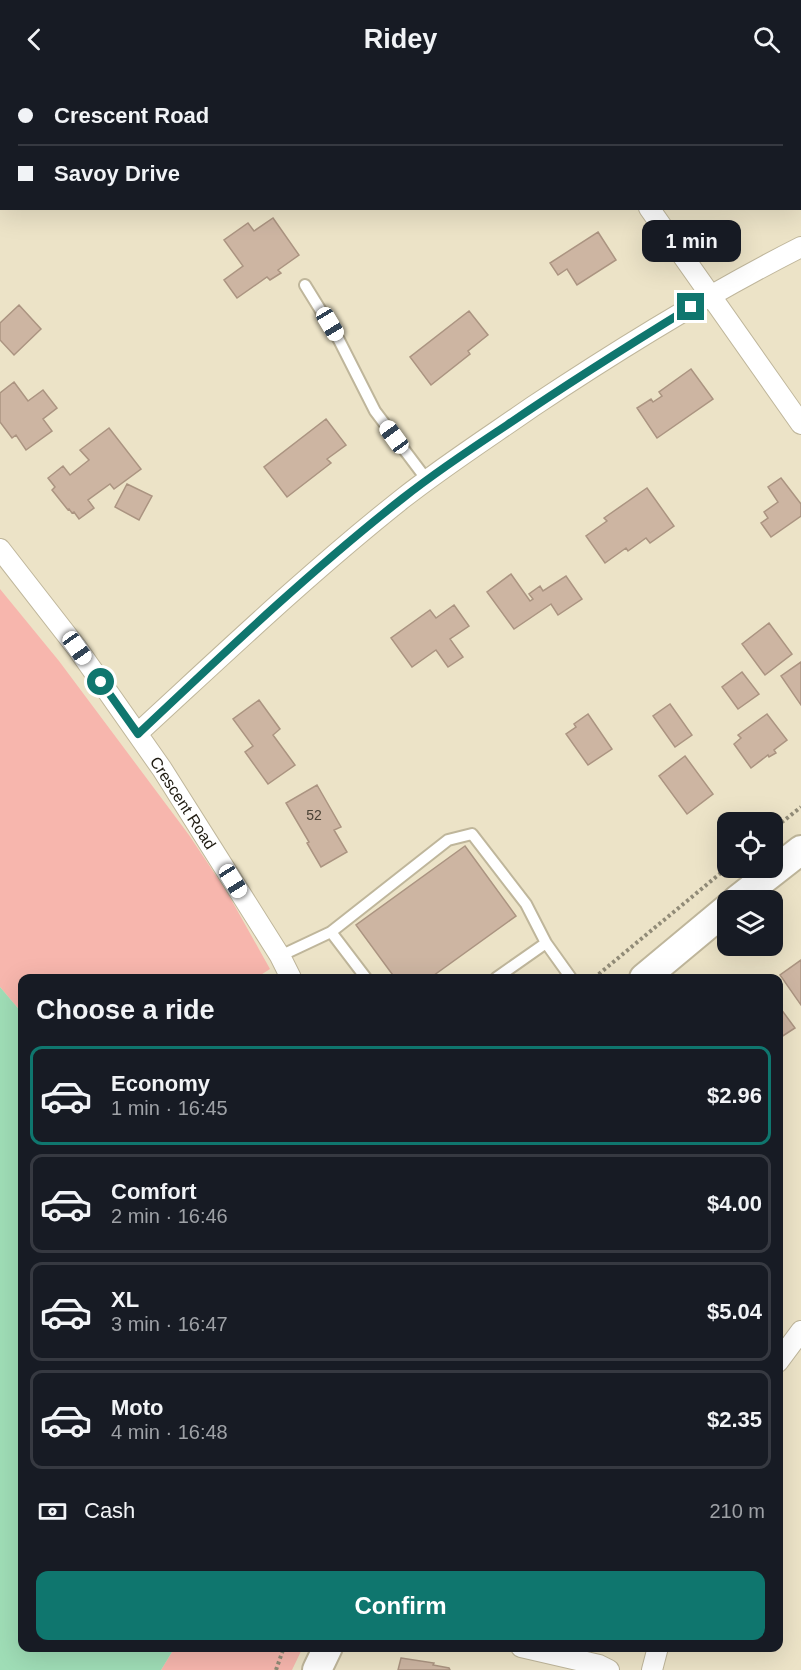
<!DOCTYPE html>
<html lang="en">
<head>
<meta charset="utf-8">
<style>
	body { margin:0; font-family:Helvetica,sans-serif; background:#242831; color:#f1f3f6; height:100vh; display:flex; flex-direction:column; font-size:22px; white-space:nowrap }
	* { box-sizing:border-box; margin:0 }
	p { font-size:20px; color:#9ea1a6 }
	.icon { flex:none; width:33px; height:33px; fill:none; stroke:currentColor; stroke-width:2; stroke-linecap:round; stroke-linejoin:round }
	.map { position:relative; flex:1; overflow:hidden }
	.sheet { position:absolute; left:18px; top:896px; width:765px; height:678px; display:flex; flex-direction:column; background:#171b24; border-radius:12px; box-shadow:0 6px 24px #0002 }
	.sheet>* { flex:none }
	.hud { position:absolute; left:0px; top:0px; width:801px; height:132px; box-shadow:0 6px 24px #0002; display:grid; align-content:center; height:132px; padding:0 18px; background:#171b24 }
	.fabs { position:absolute; left:717px; top:734px; display:grid; gap:12px }
	.fabs a { display:grid; place-items:center; width:66px; height:66px; border-radius:12px; background:#171b24; box-shadow:0 6px 24px #0002; font-size:30px }
	.end { position:absolute; width:27px; height:27px; margin:-14px; border:8px solid #0f766e; background:#fff; box-shadow:0 0 0 3px #fff }
	.from { border-radius:50% }
	.bubble { position:absolute; height:42px; border-radius:12px; background:#171b24; box-shadow:0 6px 24px #0002; font-size:20px; font-weight:800; line-height:42px; text-align:center }
	.car { position:absolute; width:18px; height:36px; margin:-18px -9px; border-radius:8px; box-shadow:0 0 4px 2px #0007; background:linear-gradient(#fff 24%,#345 0 40%,#fff 0 76%,#345 0 86%,#fff 0) }
	.hud b { display:flex; align-items:center; gap:21px; height:57px; font-size:22px }
	.hud b+b { border-top:2px solid #363941 }
	.hud i { width:15px; height:15px; background:#f1f3f6 }
	ul { padding:0; list-style:none }
	li { display:flex; align-items:center; gap:18px; height:99px; margin:0 12px 9px; padding:0 6px; border:3px solid #363941; border-radius:12px }
	li div { flex:1 }
	li b { display:block; font-size:22px }
	li em { font-style:normal; font-weight:800 }
	li.on { border-color:#0f766e }
	li>.icon { width:54px; height:54px; stroke-width:1.5 }
	h2 { padding:0 18px; font-size:27px; line-height:72px }
	.pay { display:flex; align-items:center; gap:15px; height:66px; padding:0 18px; font-size:22px }
	.pay p { margin-inline-start:auto }
	.action { display:flex; gap:12px; margin-top:auto; padding:12px 18px }
	.action a { flex:1; height:69px; border-radius:12px; background:#0f766e; color:#fff; font-size:24px; font-weight:800; line-height:69px; text-align:center }
	header { display:flex; justify-content:space-between; align-items:center; height:78px; padding:0 18px; background:#171b24; font-size:27px; font-weight:800 }
	.map>svg:first-child { display:block }
	.green { fill:#f7b6ad }
	.water { fill:#9fddb6 }
	.building { fill:#cdb5a2; stroke:#ab9481; stroke-width:1.5 }
	.lines { fill:none; stroke-linecap:round; stroke-linejoin:round }
	.lane-casing { stroke:#bfb69b; stroke-width:14 }
	.street-casing { stroke:#bfb69b; stroke-width:22 }
	.secondary-casing { stroke:#bfb69b; stroke-width:32 }
	.path { stroke:#918b77; stroke-width:4; stroke-dasharray:3 3; stroke-linecap:butt }
	.lane { stroke:#fff; stroke-width:10 }
	.street { stroke:#fff; stroke-width:20 }
	.secondary { stroke:#fff; stroke-width:28 }
	.route { stroke:#0f766e; stroke-width:8 }
	.labels { text-anchor:middle; dominant-baseline:central; stroke-width:5; stroke-linejoin:round; paint-order:stroke }
	.number-label { font-size:14px; fill:#4a4235 }
	.street-label { font-size:16px; fill:#1f1b11; stroke:#fff }
</style>
</head>
<body>
<header><svg class="icon" aria-label="back" viewBox="0 0 24 24"><path d="M15 5l-7 7 7 7"/></svg>Ridey<svg class="icon" aria-label="search" viewBox="0 0 24 24"><circle cx="10" cy="10" r="6"/><path d="M15 15l6 6"/></svg></header>
<div class="map">
<svg width="801" height="1592" viewBox="0 0 801 1592">
	<rect width="100%" height="100%" fill="#ece3c7"/>
	<path class="green" d="M0 511 59 583 189 757 227 814 270 891 256 900H22V935L0 909Z
		M175 1569H303L292 1592H161Z"/>
	<path class="water" d="M0 909 22 935V1569H175L161 1592H0Z"/>
	<path class="building" d="M273 140 299 177 278 192 281 195 270 202 267 199 237 220 224 202 243 188 224 162 248 145 254 153Z
		M598 154 616 182 577 207 567 191 558 197 550 185Z
		M19 227 41 251 14 277 0 262V245Z
		M469 233 488 257 468 273 470 276 431 307 410 279Z
		M691 291 713 321 657 360 637 330 651 321 653 324 662 318 659 314Z
		M14 304 28 323 43 312 57 330 43 341 52 353 26 372 16 357 12 360 0 344V315Z
		M326 341 346 367 327 381 331 385 287 419 264 389Z
		M109 350 141 391 114 411 110 406 88 422 94 430 79 441 74 434 72 435 69 431 68 432 52 412 55 409 48 400 63 388 70 397 89 382 80 372Z
		M781 400 801 426V438L771 459 761 445 768 440 764 434 778 424 768 409Z
		M127 406 152 418 139 442 115 429Z
		M647 410 674 448 650 465 646 460 628 473 626 470 605 485 586 458 607 443 604 440Z
		M511 496 530 523 533 521 529 516 540 508 543 513 566 498 582 521 558 537 551 526 514 551 487 514Z
		M454 527 469 548 450 561 463 579 448 589 436 572 412 589 391 560 430 532 436 540Z
		M769 545 792 576 765 597 742 566Z
		M801 584V627L781 598Z
		M742 594 759 616 738 631 722 609Z
		M259 622 280 651 273 657 295 687 268 706 245 674 253 668 233 641Z
		M670 626 692 657 675 669 653 638Z
		M588 636 612 671 588 687 566 656 576 649 574 646Z
		M767 636 787 662 774 672 776 675 769 679 768 677 751 690 734 666 741 660 738 657Z
		M685 678 713 716 687 736 659 698Z
		M317 707 341 749 334 752 347 774 321 789 307 765 309 764 286 725Z
		M465 768 516 838 430 900H395L356 847Z
		M801 882V927L780 897Z
		M778 927 795 950 778 961Z
		M401 1580 434 1585 433 1587 449 1590 450 1592H398Z"/>
	<g class="lines">
		<g class="lane-casing">
			<path id="lane" d="M305 207 339 262 375 333 427 402
				M331 854 448 762 472 756 526 826 546 865
				M280 878 331 854 366 900
				M496 900 546 865 571 900"/>
		</g>
		<g class="street-casing">
			<path id="street" d="M553 0 554 2
				M649 130 801 346
				M0 471 77 570 162 691 280 878 291 900
				M138 655C224 576 310 494 402 421 444 388 489 359 532 329 619 271 708 216 801 169
				M778 1284 801 1253
				M521 1569 599 1587 609 1592
				M652 1592 658 1569"/>
		</g>
		<g class="secondary-casing">
			<path id="secondary" d="M737 822 801 772
				M644 900 728 830
				M317 1592 328 1569"/>
		</g>
		<path class="path" d="M772 752 801 729
			M594 900 728 789
			M276 1592 284 1569"/>
		<use href="#lane" class="lane"/>
		<use href="#street" class="street"/>
		<use href="#secondary" class="secondary"/>
	</g>
	<g class="lines">
		<path class="route" d="M101 604 138 656C224 575 310 493 403 420 436 394 472 370 507 347 567 306 629 267 691 229"/>
	</g>
	<g class="labels">
		<g class="number-label">
			<text x="314" y="737">52</text>
		</g>
		<g class="street-label">
			<text transform="translate(183 725) rotate(57)">Crescent Road</text>
		</g>
	</g>
</svg>
<div class="fabs">
<a><svg class="icon" aria-label="locate" viewBox="0 0 24 24"><circle cx="12" cy="12" r="6"/><path d="M12 2v4M12 18v4M2 12h4M18 12h4"/></svg></a>
<a><svg class="icon" aria-label="layers" viewBox="0 0 24 24"><path d="M12 4l9 5-9 5-9-5zM3 14l9 5 9-5"/></svg></a>
</div>
<i class="end from" style="left:101px;top:604px"></i>
<i class="end" style="left:691px;top:229px"></i>
<div class="bubble" style="left:642px;top:142px;width:99px">1 min</div>
<i class="car" style="left:330px;top:246px;rotate:149deg"></i>
<i class="car" style="left:394px;top:359px;rotate:324deg"></i>
<i class="car" style="left:77px;top:570px;rotate:145deg"></i>
<i class="car" style="left:233px;top:803px;rotate:148deg"></i>
<div class="hud">
<b><i class="from"></i>Crescent Road</b>
<b><i></i>Savoy Drive</b>
</div>
<section class="sheet">
<h2>Choose a ride</h2>
<ul>
<li class="on"><svg class="icon" aria-label="car" viewBox="0 0 24 24"><path d="M5 17H2v-5l4-1 3-4h7l3 4 3 1v5h-3M9 17h6M6 11h13"/><circle cx="7" cy="17" r="2"/><circle cx="17" cy="17" r="2"/></svg><div><b>Economy</b><p>1 min · 16:45</p></div><em>$2.96</em></li>
<li><svg class="icon" aria-label="car" viewBox="0 0 24 24"><path d="M5 17H2v-5l4-1 3-4h7l3 4 3 1v5h-3M9 17h6M6 11h13"/><circle cx="7" cy="17" r="2"/><circle cx="17" cy="17" r="2"/></svg><div><b>Comfort</b><p>2 min · 16:46</p></div><em>$4.00</em></li>
<li><svg class="icon" aria-label="car" viewBox="0 0 24 24"><path d="M5 17H2v-5l4-1 3-4h7l3 4 3 1v5h-3M9 17h6M6 11h13"/><circle cx="7" cy="17" r="2"/><circle cx="17" cy="17" r="2"/></svg><div><b>XL</b><p>3 min · 16:47</p></div><em>$5.04</em></li>
<li><svg class="icon" aria-label="car" viewBox="0 0 24 24"><path d="M5 17H2v-5l4-1 3-4h7l3 4 3 1v5h-3M9 17h6M6 11h13"/><circle cx="7" cy="17" r="2"/><circle cx="17" cy="17" r="2"/></svg><div><b>Moto</b><p>4 min · 16:48</p></div><em>$2.35</em></li>
</ul>
<div class="pay"><svg class="icon" aria-label="cash" viewBox="0 0 24 24"><path d="M3 7h18v10H3z"/><circle cx="12" cy="12" r="2"/></svg>Cash<p>210 m</p></div>
<div class="action"><a>Confirm</a></div>
</section>
</div>
</body>
</html>
